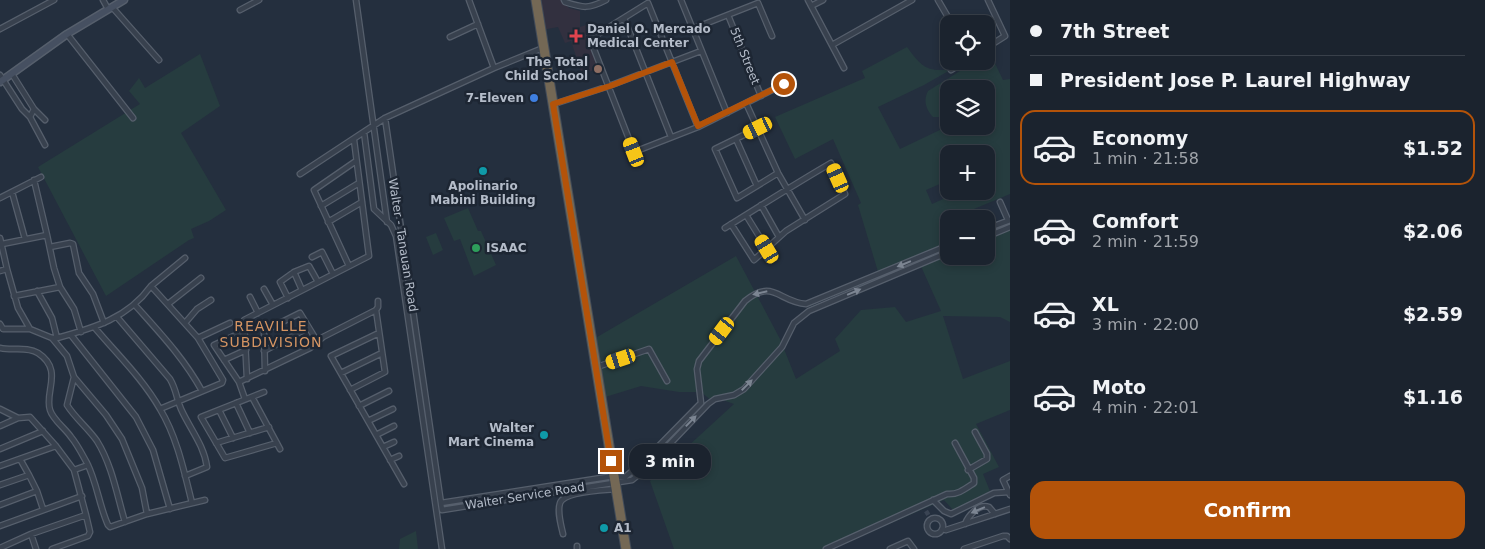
<!DOCTYPE html>
<html lang="en">
<head>
<meta charset="utf-8">
<style>
	body { margin:0; font-family:"DejaVu Sans",sans-serif; background:#242b36; color:#f1f3f6; height:100vh; display:flex; flex-direction:column; font-size:19px; white-space:nowrap }
	* { box-sizing:border-box; margin:0 }
	p { font-size:16px; color:#a0a4aa }
	.icon { flex:none; width:28px; height:28px; fill:none; stroke:currentColor; stroke-width:2; stroke-linecap:round; stroke-linejoin:round }
	.map { position:relative; flex:1; overflow:hidden }
	.drawer { display:flex; flex-direction:column; background:#1b232e; width:475px }
	.drawer>* { flex:none }
	.top-card { display:grid; align-content:center; height:110px; padding:0 20px; background:#1b232e }
	.tools { position:absolute; left:940px; top:15px; display:grid; gap:10px }
	.tools a { display:grid; place-items:center; width:55px; height:55px; border-radius:10px; background:#1b232e; box-shadow:0 2px 8px #0003,0 0 0 1px #39404a; font-size:25px }
	.end { position:absolute; width:22px; height:22px; margin:-11px; border:6px solid #b45309; background:#fff; box-shadow:0 0 0 2px #fff }
	.from { border-radius:50% }
	.bubble { position:absolute; height:35px; border-radius:15px; background:#1b232e; box-shadow:0 2px 8px #0003,0 0 0 1px #39404a; font-size:16px; font-weight:600; line-height:35px; text-align:center }
	.car { position:absolute; width:15px; height:30px; margin:-15px -8px; border-radius:6px; box-shadow:0 0 4px 1px #0007; background:linear-gradient(#f5c518 24%,#345 0 40%,#f5c518 0 76%,#345 0 86%,#f5c518 0) }
	.top-card b { display:flex; align-items:center; gap:18px; height:48px; font-size:19px }
	.top-card b+b { border-top:1px solid #39404a }
	.top-card i { width:12px; height:12px; background:#f1f3f6 }
	ul { padding:0; list-style:none }
	li { display:flex; align-items:center; gap:15px; height:75px; margin:0 10px 8px; padding:0 10px; border:2px solid transparent; border-radius:15px }
	li div { flex:1 }
	li b { display:block; font-size:19px }
	li em { font-style:normal; font-weight:600 }
	li.selected { border-color:#b45309 }
	li>.icon { width:45px; height:45px; stroke-width:1.5 }
	.action { display:flex; gap:10px; margin-top:auto; padding:10px 20px }
	.action a { flex:1; height:58px; border-radius:15px; background:#b45309; color:#fff; font-size:20px; font-weight:600; line-height:58px; text-align:center }
	main { display:flex; flex:1; min-height:0 }
	.map>svg:first-child { display:block }
	.medical { fill:#32303f }
	.green { fill:#263c3f; fill-rule:evenodd }
	.lines { fill:none; stroke-linecap:round; stroke-linejoin:round }
	.street-tunnel { stroke:#3a4453; stroke-width:4.5; stroke-dasharray:4.5 2; stroke-linecap:butt }
	.street-casing { stroke:#565f6c; stroke-width:7 }
	.secondary-casing { stroke:#565f6c; stroke-width:9 }
	.highway-casing { stroke:#434c59; stroke-width:11 }
	.street { stroke:#38414e; stroke-width:4.5 }
	.secondary { stroke:#465061; stroke-width:6 }
	.highway { stroke:#746855; stroke-width:9 }
	.oneway { fill:#7c8592 }
	.route { stroke:#b45309; stroke-width:6 }
	.health-dot { fill:#e0444e; stroke:#1d2633; stroke-width:2 }
	.education-dot { fill:#8d6e63; stroke:#1d2633; stroke-width:2 }
	.shop-dot { fill:#3f7fe0; stroke:#1d2633; stroke-width:2 }
	.culture-dot { fill:#0f9aa8; stroke:#1d2633; stroke-width:2 }
	.leisure-dot { fill:#2e9e5b; stroke:#1d2633; stroke-width:2 }
	.labels { text-anchor:middle; dominant-baseline:central; stroke-width:5; stroke-linejoin:round; paint-order:stroke }
	.poi-label { font-size:12px; font-weight:bold; fill:#b4bcc9; stroke:#1d2633; text-anchor:start }
	.street-label { font-size:12px; fill:#b4bcc9; stroke:#1d2633 }
	.neighbourhood-label { font-size:14px; letter-spacing:1px; fill:#d59563; stroke:#1d2633 }
</style>
</head>
<body>
<main>
<div class="map">
<svg width="1010" height="549" viewBox="0 0 1010 549">
	<rect width="100%" height="100%" fill="#242f3e"/>
	<path class="medical" d="M542 0H562L569 8 580 11V27L589 24 594 33 588 38 598 69 582 74 571 41 565 43 558 27 542 30 538 2Z"/>
	<path class="green" d="M907 47C921 66 927 73 952 69L924 85 878 107 900 149 944 128 945 120 939 117H933C926 109 923 101 928 91L976 61H986V55L990 53 1003 80 1010 79V194L945 221 949 230V245L879 275 858 205 861 203 833 139 795 159 775 117 865 78 862 71ZM949 89H986V126H949ZM949 154H986V177L988 178 986 180V191H961L932 204 926 190 949 180Z
		M200 54 220 106 181 133 226 210 209 221 191 229 194 238 189 240 106 296 38 167 140 104 129 91 139 78 145 88Z
		M468 208 478 231H481L496 265 474 276 460 239 454 241 444 218Z
		M1010 227V322L1000 317 943 316 963 379 1010 361V410L976 424 999 467 983 474 990 491 953 510 944 500 832 549H674L650 481 734 404 717 398 712 401 701 392H679L641 386 602 398 592 340 736 256 780 339 796 379 840 351 835 339 861 310 895 307 906 322 941 311 920 264 949 252V256H986V237Z
		M436 233 443 250 433 255 426 237Z
		M416 531 418 549H399L400 539Z"/>
	<g class="lines">
		<path class="street-tunnel" d="M926 511 929 516"/>
		<g class="street-casing">
			<path id="street" d="M103 0 108 9
				M356 0 387 222
				M469 0 494 68
				M564 0 565 2C583 8 589 9 606 0
				M681 0 727 113
				M808 0 844 68
				M938 0 952 24
				M811 6 823 0
				M112 7 159 60
				M240 10 259 0
				M728 15 761 96
				M624 18 671 137
				M0 29 54 0
				M692 29 758 3 772 36
				M67 34 133 118
				M450 37 478 24
				M832 45 912 0
				M986 48 1005 36 988 0
				M951 70 965 61
				M12 74 34 109 45 120
				M0 75 22 109 30 117
				M746 103 778 173 805 220
				M554 104 609 86 701 51
				M34 109 30 117 45 145
				M385 118 442 510 632 480 647 468 708 404 715 399 734 395 744 389 782 347 794 323 809 311 949 252
				M698 127 648 3 590 39 634 152 698 127 784 84
				M758 128 715 149 737 198 778 173
				M364 132 374 209 391 225 396 236 442 549
				M736 139 757 186
				M300 174 385 118 494 68 543 48
				M12 192 25 239
				M0 198 41 177
				M1000 202 1008 220
				M761 205 779 237
				M321 206 359 183
				M746 215 767 249
				M328 222 362 202
				M725 228C760 206 795 184 831 163L845 194 786 231 754 260 731 224
				M986 229 1010 220
				M47 235 54 268 60 287
				M986 237 1010 227
				M0 238 7 269
				M2 244 47 235 34 180
				M50 247 70 243 73 244 79 273 93 294 104 323
				M312 257 322 252 333 274
				M349 266 314 190 356 161
				M0 271 7 269 18 308 30 329 52 338H57C94 328 128 318 151 286L198 338 223 380 222 383 160 409
				M294 272 302 290
				M151 286 185 258
				M264 289 273 305
				M37 291 52 318 57 338
				M14 296 60 287 74 309 81 332
				M250 297 258 313
				M288 298 280 282 294 272 309 266 318 282
				M168 304 201 278
				M135 305C159 332 184 358 202 391
				M117 317 170 379C177 391 176 398 181 409 190 429 204 445 207 467L185 476
				M185 323 197 309 211 300
				M0 324 3 329H30
				M95 328C117 354 143 379 160 409 177 437 184 471 192 503
				M245 331 214 345 239 382 245 399
				M379 333 331 356 404 484
				M71 335 136 417 153 450 170 509
				M52 338 67 356 74 377 106 415 122 439 142 488 147 514
				M198 338 230 323
				M0 348C12 351 27 346 38 353 64 370 44 392 50 410 53 420 65 428 71 437 77 444 82 454 87 463 97 483 99 505 108 525L110 527 147 514 205 500
				M264 351 308 328
				M224 360 246 350
				M597 367 649 349 667 381
				M265 371 264 331 300 313 317 341
				M341 373 382 353
				M74 377 67 405C75 418 88 428 97 441 112 465 117 495 125 522
				M247 379 244 320 369 256 354 140
				M239 382 310 348 323 337 376 310 378 307V301
				M350 390 385 372 376 310
				M264 392 201 417 225 458 277 443
				M252 397 280 449
				M236 403 250 433
				M359 406 389 391
				M0 409 18 418 30 417 56 446 74 470 88 465
				M219 410 233 438
				M368 421 393 409
				M0 426 18 418
				M376 435 394 426
				M216 443 269 427
				M383 447 394 442
				M0 449 43 431
				M20 459 29 475
				M390 460 399 456
				M0 466 56 446
				M968 470 987 459V454L975 432
				M1010 476 1003 480 1010 495
				M0 485 29 475 37 491
				M933 500 944 511 951 514 994 493 1009 492
				M441 503 614 476 625 477 642 463 701 403 697 369 699 361 745 301C773 278 779 302 806 304L949 245
				M0 505 37 491 43 509
				M927 526a8 8 0 1 1 16 0a8 8 0 1 1-16 0Z
				M965 524C968 516 979 503 989 507 991 509 993 512 995 514
				M0 526 82 496
				M942 529 946 530 1010 509
				M31 534 36 549
				M563 534C561 525 557 512 560 503 564 491 605 490 616 489
				M577 546V549
				M0 548 31 534 86 515 74 470
				M52 549 88 536 90 532 86 515
				M826 549 947 494C958 495 965 489 974 483V478L955 443
				M890 549 908 541 914 549
				M964 549 1003 536H1007L1010 539"/>
		</g>
		<g class="secondary-casing">
			<path id="secondary" d="M0 82 67 34 124 0"/>
		</g>
		<g class="highway-casing">
			<path id="highway" d="M536 0 626 549"/>
		</g>
		<use href="#street" class="street"/>
		<use href="#secondary" class="secondary"/>
		<use href="#highway" class="highway"/>
	</g>
	<defs><path id="oneway-solid" d="M-6-.8H1V-3.2L6.5 0L1 3.2V.8H-6Z" transform="scale(1.25)"/></defs>
	<g class="oneway">
		<use href="#oneway-solid" transform="translate(904 264) rotate(158)"/>
		<use href="#oneway-solid" transform="translate(854 292) rotate(-23)"/>
		<use href="#oneway-solid" transform="translate(760 293) rotate(167)"/>
		<use href="#oneway-solid" transform="translate(747 385) rotate(-45)"/>
		<use href="#oneway-solid" transform="translate(691 421) rotate(-46)"/>
		<use href="#oneway-solid" transform="translate(978 510) rotate(157)"/>
	</g>
	<g class="lines">
		<path class="route" d="M611 461 553 104 610 86 672 62 698 126 784 84"/>
	</g>
	<path class="health-dot" d="M573.5 28.5h5v5h5v5h-5v5h-5v-5h-5v-5h5z"/>
	<circle class="education-dot" cx="598" cy="69" r="5"/>
	<circle class="shop-dot" cx="534" cy="98" r="5"/>
	<g class="culture-dot">
		<circle cx="483" cy="171" r="5"/>
		<circle cx="544" cy="435" r="5"/>
		<circle cx="604" cy="528" r="5"/>
	</g>
	<circle class="leisure-dot" cx="476" cy="248" r="5"/>
	<g class="labels">
		<g class="poi-label">
			<text x="587" y="29">Daniel O. Mercado<tspan x="587" dy="14">Medical Center</tspan></text>
			<text x="588" y="62" text-anchor="end">The Total<tspan x="588" dy="14">Child School</tspan></text>
			<text x="524" y="98" text-anchor="end">7-Eleven</text>
			<text x="483" y="186" text-anchor="middle">Apolinario<tspan x="483" dy="14">Mabini Building</tspan></text>
			<text x="486" y="248">ISAAC</text>
			<text x="534" y="428" text-anchor="end">Walter<tspan x="534" dy="14">Mart Cinema</tspan></text>
			<text x="614" y="528">A1</text>
		</g>
		<g class="street-label">
			<text transform="translate(745 56) rotate(68)">5th Street</text>
			<text transform="translate(403 245) rotate(81)">Walter - Tanauan Road</text>
			<text transform="translate(525 496) rotate(-9)">Walter Service Road</text>
		</g>
		<g class="neighbourhood-label">
			<text x="271" y="326">REAVILLE<tspan x="271" dy="16">SUBDIVISION</tspan></text>
		</g>
	</g>
</svg>
<div class="tools">
<a><svg class="icon" aria-label="locate" viewBox="0 0 24 24"><circle cx="12" cy="12" r="6"/><path d="M12 2v4M12 18v4M2 12h4M18 12h4"/></svg></a>
<a><svg class="icon" aria-label="layers" viewBox="0 0 24 24"><path d="M12 4l9 5-9 5-9-5zM3 14l9 5 9-5"/></svg></a>
<a>+</a>
<a>−</a>
</div>
<i class="end from" style="left:784px;top:84px"></i>
<i class="end" style="left:611px;top:461px"></i>
<div class="bubble" style="left:629px;top:444px;width:82px">3 min</div>
<i class="car" style="left:758px;top:128px;rotate:244deg"></i>
<i class="car" style="left:634px;top:152px;rotate:339deg"></i>
<i class="car" style="left:838px;top:178px;rotate:336deg"></i>
<i class="car" style="left:767px;top:249px;rotate:329deg"></i>
<i class="car" style="left:722px;top:331px;rotate:217deg"></i>
<i class="car" style="left:621px;top:359px;rotate:252deg"></i>
</div>
<section class="drawer">
<div class="top-card">
<b><i class="from"></i>7th Street</b>
<b><i></i>President Jose P. Laurel Highway</b>
</div>
<ul>
<li class="selected"><svg class="icon" aria-label="car" viewBox="0 0 24 24"><path d="M5 17H2v-5l4-1 3-4h7l3 4 3 1v5h-3M9 17h6M6 11h13"/><circle cx="7" cy="17" r="2"/><circle cx="17" cy="17" r="2"/></svg><div><b>Economy</b><p>1 min · 21:58</p></div><em>$1.52</em></li>
<li><svg class="icon" aria-label="car" viewBox="0 0 24 24"><path d="M5 17H2v-5l4-1 3-4h7l3 4 3 1v5h-3M9 17h6M6 11h13"/><circle cx="7" cy="17" r="2"/><circle cx="17" cy="17" r="2"/></svg><div><b>Comfort</b><p>2 min · 21:59</p></div><em>$2.06</em></li>
<li><svg class="icon" aria-label="car" viewBox="0 0 24 24"><path d="M5 17H2v-5l4-1 3-4h7l3 4 3 1v5h-3M9 17h6M6 11h13"/><circle cx="7" cy="17" r="2"/><circle cx="17" cy="17" r="2"/></svg><div><b>XL</b><p>3 min · 22:00</p></div><em>$2.59</em></li>
<li><svg class="icon" aria-label="car" viewBox="0 0 24 24"><path d="M5 17H2v-5l4-1 3-4h7l3 4 3 1v5h-3M9 17h6M6 11h13"/><circle cx="7" cy="17" r="2"/><circle cx="17" cy="17" r="2"/></svg><div><b>Moto</b><p>4 min · 22:01</p></div><em>$1.16</em></li>
</ul>
<div class="action"><a>Confirm</a></div>
</section>
</main>
</body>
</html>
